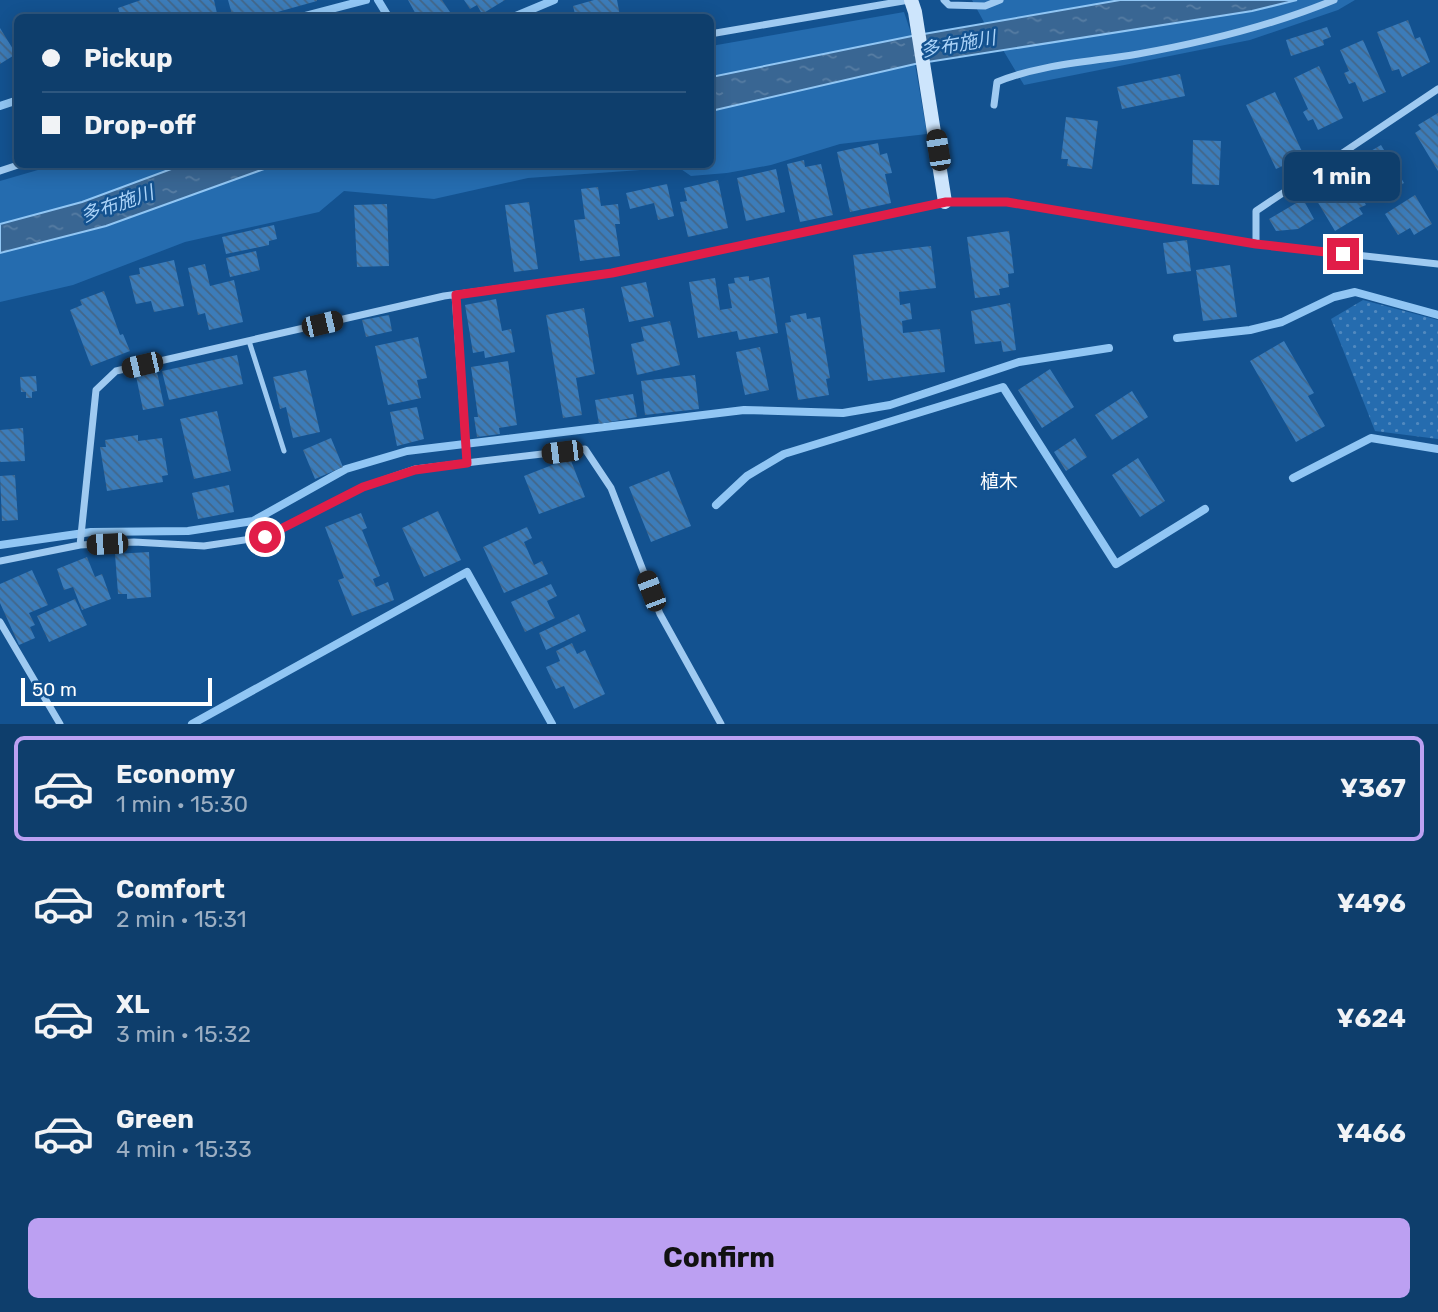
<!DOCTYPE html>
<html lang="en">
<head>
<meta charset="utf-8">
<style>
	body { margin:0; font-family:Rubik,"Noto Sans JP",sans-serif; background:#1c4974; color:#f1f3f6; height:100vh; display:flex; flex-direction:column; font-size:26px; white-space:nowrap }
	* { box-sizing:border-box; margin:0 }
	p { font-size:23px; color:#9baec2 }
	.icon { flex:none; width:38px; height:38px; fill:none; stroke:currentColor; stroke-width:2; stroke-linecap:round; stroke-linejoin:round }
	.map { position:relative; height:724px; overflow:hidden }
	.sheet { display:flex; flex-direction:column; background:#0e3e6c; flex:1 }
	.sheet>* { flex:none }
	.hud { position:absolute; left:14px; top:14px; width:700px; height:154px; border-radius:10px; box-shadow:0 4px 18px #0003,0 0 0 2px #2e577f; display:grid; align-content:center; height:154px; padding:0 28px; background:#0e3e6c }
	.scale { position:absolute; left:21px; bottom:18px; width:191px; box-sizing:border-box; padding-left:7px; border:4px solid #fff; border-top:0; font-size:19px; line-height:24px; white-space:nowrap; color:#fff; -webkit-text-stroke:5px #135290; paint-order:stroke }
	.end { position:absolute; width:32px; height:32px; margin:-16px; border:9px solid #e11d48; background:#fff; box-shadow:0 0 0 4px #fff }
	.from { border-radius:50% }
	.bubble { position:absolute; height:49px; border-radius:10px; background:#0e3e6c; box-shadow:0 4px 18px #0003,0 0 0 2px #2e577f; font-size:23px; font-weight:700; line-height:49px; text-align:center }
	.car { position:absolute; width:21px; height:42px; margin:-21px -10px; border-radius:9px; box-shadow:0 0 5px 2px #0007; background:linear-gradient(#222 24%,#8ab4d8 0 40%,#222 0 76%,#8ab4d8 0 86%,#222 0) }
	.hud b { display:flex; align-items:center; gap:24px; height:66px; font-size:26px }
	.hud b+b { border-top:2px solid #2e577f }
	.hud i { width:18px; height:18px; background:#f1f3f6 }
	ul { padding:12px 0 0; list-style:none }
	li { display:flex; align-items:center; gap:21px; height:105px; margin:0 14px 10px; padding:0 14px; border:4px solid transparent; border-radius:10px }
	li div { flex:1 }
	li b { display:block; font-size:26px }
	li em { font-style:normal; font-weight:700 }
	li.selected { border-color:#bca0f2 }
	li>.icon { width:63px; height:63px; stroke-width:1.5 }
	.button { display:flex; gap:14px; margin-top:auto; padding:14px 28px }
	.button a { flex:1; height:80px; border-radius:10px; background:#bca0f2; color:#111; font-size:28px; font-weight:700; line-height:80px; text-align:center }
	.map>svg:first-child { display:block }
	.grass { fill:url(#grass-dots) }
	.park { fill:#256caf }
	.water { fill:url(#water-ripples); stroke:#91c6f4; stroke-width:2 }
	.lines { fill:none; stroke-linecap:round; stroke-linejoin:round }
	.stream { stroke:#91c6f4; stroke-width:8 }
	.building { fill:url(#building-back-hatch) }
	.lane { stroke:#9fcaf1; stroke-width:5 }
	.street { stroke:#9fcaf1; stroke-width:7 }
	.secondary { stroke:#cde5fc; stroke-width:14 }
	.route { stroke:#e11d48; stroke-width:9 }
	.labels { text-anchor:middle; dominant-baseline:central; stroke-width:5; stroke-linejoin:round; paint-order:stroke }
	.water-label { font-size:19px; font-style:italic; fill:#abd3f8; stroke:#135290 }
	.neighbourhood-label { font-size:19px; fill:#fff; stroke:#135290 }
</style>
</head>
<body>
<div class="map">
<svg width="1438" height="724" viewBox="0 0 1438 724">
	<defs>
		<pattern id="grass-dots" width="8" height="8" patternUnits="userSpaceOnUse" patternTransform="scale(1.75)"><rect width="8" height="8" fill="#256caf"/><path d="M2 2h.1M6 6h.1" fill="none" stroke="#5189bf" stroke-width="1.8" stroke-linecap="round"/></pattern>
		<pattern id="water-ripples" width="26" height="14" patternUnits="userSpaceOnUse" patternTransform="scale(1.75)"><rect width="26" height="14" fill="#396693"/><path d="M2 4q2-2 4 0t4 0M15 11q2-2 4 0t4 0" fill="none" stroke="#577da3"/></pattern>
		<pattern id="building-back-hatch" width="6" height="6" patternUnits="userSpaceOnUse" patternTransform="scale(1.75)"><rect width="6" height="6" fill="#3c7cb9"/><path d="M-1 5l2 2M0 0l6 6M5-1l2 2" fill="none" stroke="#436688"/></pattern>
	</defs>
	<rect width="100%" height="100%" fill="#135290"/>
	<path class="grass" d="M1363 300 1438 320V439L1375 431 1331 319Z"/>
	<path class="park" d="M972 0H1120L985 24Z
		M1297 0H1355L1338 10 1250 40 1024 85 1003 50 1252 11Z
		M904 12 912 36 711 77V46Z
		M915 64 927 134 840 144 771 165 727 173 691 176 675 165 710 164 711 111Z
		M55 165H182L82 202 0 224V181Z
		M275 165H663L655 169 528 178 434 199 344 191 319 212 185 242 73 285 0 302V253Z"/>
	<path class="water" d="M1120 0H1297L1252 11 915 64 711 111V77L912 36Z
		M182 165H275L106 226 0 253V224L82 202Z"/>
	<g class="lines">
		<path class="stream" d="M378 0 389 18
			M297 18 366 0
			M466 18H488
			M511 18 554 0
			M0 106 18 100
			M1177 338 1250 330 1282 322 1334 297 1355 292 1438 315
			M1293 478 1371 438 1438 449
			M716 505 747 476 784 454 1003 387 1116 564 1205 509
			M0 545 91 532 188 531 253 521 346 469 407 451 744 410 843 413 890 405 1019 362 1109 348
			M192 724 467 572 552 724"/>
	</g>
	<path class="building" d="M141 0H214L218 18H121L118 8Z
		M228 0H317V1L256 18H233Z
		M408 0H442L450 12 441 18H432L429 13 418 18Z
		M464 0H505L482 14 477 5 470 9Z
		M594 0H617L620 16 576 18 573 6Z
		M1408 20 1415 39 1420 37 1430 62 1402 77 1399 69 1392 71 1377 32Z
		M1327 27 1331 37 1323 40 1324 45 1291 56 1286 40Z
		M0 28 16 54 0 64Z
		M1363 40 1386 92 1363 102 1355 82 1349 84 1344 73 1349 71 1340 50Z
		M1319 66 1343 118 1318 130 1313 119 1308 121 1303 112 1308 109 1294 78Z
		M1180 74 1185 96 1122 109 1117 87Z
		M1275 92 1304 156 1276 169 1246 105Z
		M1438 113V171L1415 133 1421 129 1418 125Z
		M1066 117 1098 121 1092 169 1067 166 1068 159H1061Z
		M1193 140 1221 141 1219 185 1192 184Z
		M878 143 880 155 887 153 892 173 885 174 891 203 850 212 837 152Z
		M1381 145 1404 183 1379 198 1357 159Z
		M804 160 805 167 821 164 833 215 800 222 787 164Z
		M776 169 785 212 746 221 737 178Z
		M1339 174 1353 198 1360 194 1366 205 1359 208 1363 214 1335 231 1311 191Z
		M718 180 728 228 688 237 680 202 687 201 684 188Z
		M667 184 674 216 658 220 654 203 630 209 626 193Z
		M598 187 601 206 618 204 620 224H615L620 256 580 261 574 220 585 219 581 189Z
		M1415 195 1432 224 1414 235 1410 228 1398 235 1385 214Z
		M1303 199 1314 219 1298 229 1276 231 1269 219Z
		M529 202 538 269 514 272 505 205Z
		M387 204 389 266 357 267 354 205Z
		M274 225 277 239 269 241V245L226 254 222 237Z
		M1009 231 1014 273 1008 274 1009 287 999 289 1000 295 975 298 967 237Z
		M1187 240 1191 271 1167 274 1163 243Z
		M931 246 936 288 899 292 900 305 910 303 912 319 902 321 903 333 940 329 945 372 868 381 853 255Z
		M256 251 260 270 230 277 226 258Z
		M174 260 184 306 154 312 151 301 136 304 129 276 140 274 139 268Z
		M205 264 210 286 234 280 243 322 209 330 205 313 198 315 188 268Z
		M1230 265 1237 317 1203 321 1196 270Z
		M749 276V281L769 277 778 333 739 340 737 331 698 338 689 282 715 278 720 310 732 308 728 284 735 283 734 278Z
		M646 282 654 317 629 322 621 287Z
		M104 291 120 335 123 334 130 351 91 366 70 310 82 305 80 300Z
		M496 299 502 331 511 329 515 352 485 358 484 351 473 353 465 305Z
		M1010 303 1016 350 1003 352 1001 341 975 344 971 311Z
		M584 308 595 374 576 378 582 415 563 418 546 315Z
		M806 313 807 319 820 317 830 378 826 379 829 395 798 400 785 323 791 322 790 316Z
		M389 315 392 331 366 337 362 320Z
		M670 321 680 365 637 375 631 344 644 341 641 327Z
		M418 337 427 378 417 380 421 398 388 405 375 346Z
		M1284 341 1314 393 1308 396 1325 426 1296 442 1250 361Z
		M760 347 769 390 745 395 736 352Z
		M237 355 243 384 169 400 162 371Z
		M508 361 517 425 499 428 500 434 477 437 474 417H478L471 367Z
		M1050 369 1074 407 1042 428 1018 390Z
		M306 370 320 432 293 438 286 407 280 409 273 377Z
		M157 372 164 406 143 410 136 376Z
		M695 375 699 409 645 415 641 381Z
		M36 376 37 391 32 392V398H26V392H21L20 377Z
		M1132 391 1148 417 1112 440 1095 415Z
		M633 394 637 417 599 424 595 400Z
		M417 407 424 439 397 446 390 412Z
		M217 411 231 471 194 479 180 419Z
		M23 428 25 461 0 462V430Z
		M138 435V441L162 438 168 475 162 476 163 482 107 491 100 447H106L105 440Z
		M331 438 343 467 315 479 303 450Z
		M1075 438 1087 457 1066 471 1054 452Z
		M570 458 585 497 539 514 524 476Z
		M1138 458 1165 501 1140 517 1112 475Z
		M669 471 691 526 651 542 629 487Z
		M15 475 18 520 2 521 0 476Z
		M229 485 234 512 198 519 192 493Z
		M438 511 461 560 424 577 402 528Z
		M361 513 367 528 362 530 380 576 373 579 376 587 388 582 394 600 352 616 338 580 344 578 325 527Z
		M527 527 532 538 524 542 534 565 542 561 548 574 504 593 483 547Z
		M149 552 151 597 127 599V594H118L115 554Z
		M87 557 95 577 102 574 111 599 82 610 73 587 64 590 57 569Z
		M32 570 48 605 29 613 35 625 30 627 35 638 19 645 0 603V584Z
		M551 584 557 596 547 601 555 618 525 632 511 602Z
		M75 599 87 625 49 642 37 616Z
		M579 614 586 631 546 650 539 633Z
		M572 643 577 654 585 650 605 694 574 709 564 686 556 689 546 667 560 661 556 651Z"/>
	<g class="lines">
		<path class="lane" d="M249 341 284 451"/>
		<path class="street" d="M944 0 949 5 985 6 1000 0
			M710 34 909 0
			M994 105 997 82C1041 64 1090 62 1138 54 1205 42 1271 26 1334 0
			M0 171 21 164
			M1256 244V211L1438 89
			M455 295 467 463
			M80 545 96 390 116 371 444 296 612 273 945 202H1007L1256 244 1438 264
			M0 561 80 545 134 542 204 546 265 537 363 487 415 469 585 449 611 488 660 614 721 724
			M0 622 60 724"/>
		<path class="secondary" d="M911 0 915 12 945 202"/>
	</g>
	<g class="lines">
		<path class="route" d="M265 537 363 487 415 470 467 463 456 295 612 273 946 202H1007L1256 244 1343 254"/>
	</g>
	<g class="labels">
		<g class="water-label">
			<text transform="translate(958 44) rotate(-10)">多布施川</text>
			<text transform="translate(117 204) rotate(-19)">多布施川</text>
		</g>
		<g class="neighbourhood-label">
			<text x="999" y="481">植木</text>
		</g>
	</g>
</svg>
<div class="scale">50 m</div>
<i class="end from" style="left:265px;top:537px"></i>
<i class="end" style="left:1343px;top:254px"></i>
<div class="bubble" style="left:1284px;top:152px;width:116px">1 min</div>
<i class="car" style="left:938px;top:150px;rotate:351deg"></i>
<i class="car" style="left:322px;top:324px;rotate:77deg"></i>
<i class="car" style="left:142px;top:365px;rotate:257deg"></i>
<i class="car" style="left:562px;top:452px;rotate:263deg"></i>
<i class="car" style="left:107px;top:544px;rotate:267deg"></i>
<i class="car" style="left:651px;top:591px;rotate:339deg"></i>
<div class="hud">
<b><i class="from"></i>Pickup</b>
<b><i></i>Drop-off</b>
</div>
</div>
<section class="sheet">
<ul>
<li class="selected"><svg class="icon" aria-label="car" viewBox="0 0 24 24"><path d="M5 17H2v-5l4-1 3-4h7l3 4 3 1v5h-3M9 17h6M6 11h13"/><circle cx="7" cy="17" r="2"/><circle cx="17" cy="17" r="2"/></svg><div><b>Economy</b><p>1 min · 15:30</p></div><em>¥367</em></li>
<li><svg class="icon" aria-label="car" viewBox="0 0 24 24"><path d="M5 17H2v-5l4-1 3-4h7l3 4 3 1v5h-3M9 17h6M6 11h13"/><circle cx="7" cy="17" r="2"/><circle cx="17" cy="17" r="2"/></svg><div><b>Comfort</b><p>2 min · 15:31</p></div><em>¥496</em></li>
<li><svg class="icon" aria-label="car" viewBox="0 0 24 24"><path d="M5 17H2v-5l4-1 3-4h7l3 4 3 1v5h-3M9 17h6M6 11h13"/><circle cx="7" cy="17" r="2"/><circle cx="17" cy="17" r="2"/></svg><div><b>XL</b><p>3 min · 15:32</p></div><em>¥624</em></li>
<li><svg class="icon" aria-label="car" viewBox="0 0 24 24"><path d="M5 17H2v-5l4-1 3-4h7l3 4 3 1v5h-3M9 17h6M6 11h13"/><circle cx="7" cy="17" r="2"/><circle cx="17" cy="17" r="2"/></svg><div><b>Green</b><p>4 min · 15:33</p></div><em>¥466</em></li>
</ul>
<div class="button"><a>Confirm</a></div>
</section>
</body>
</html>
